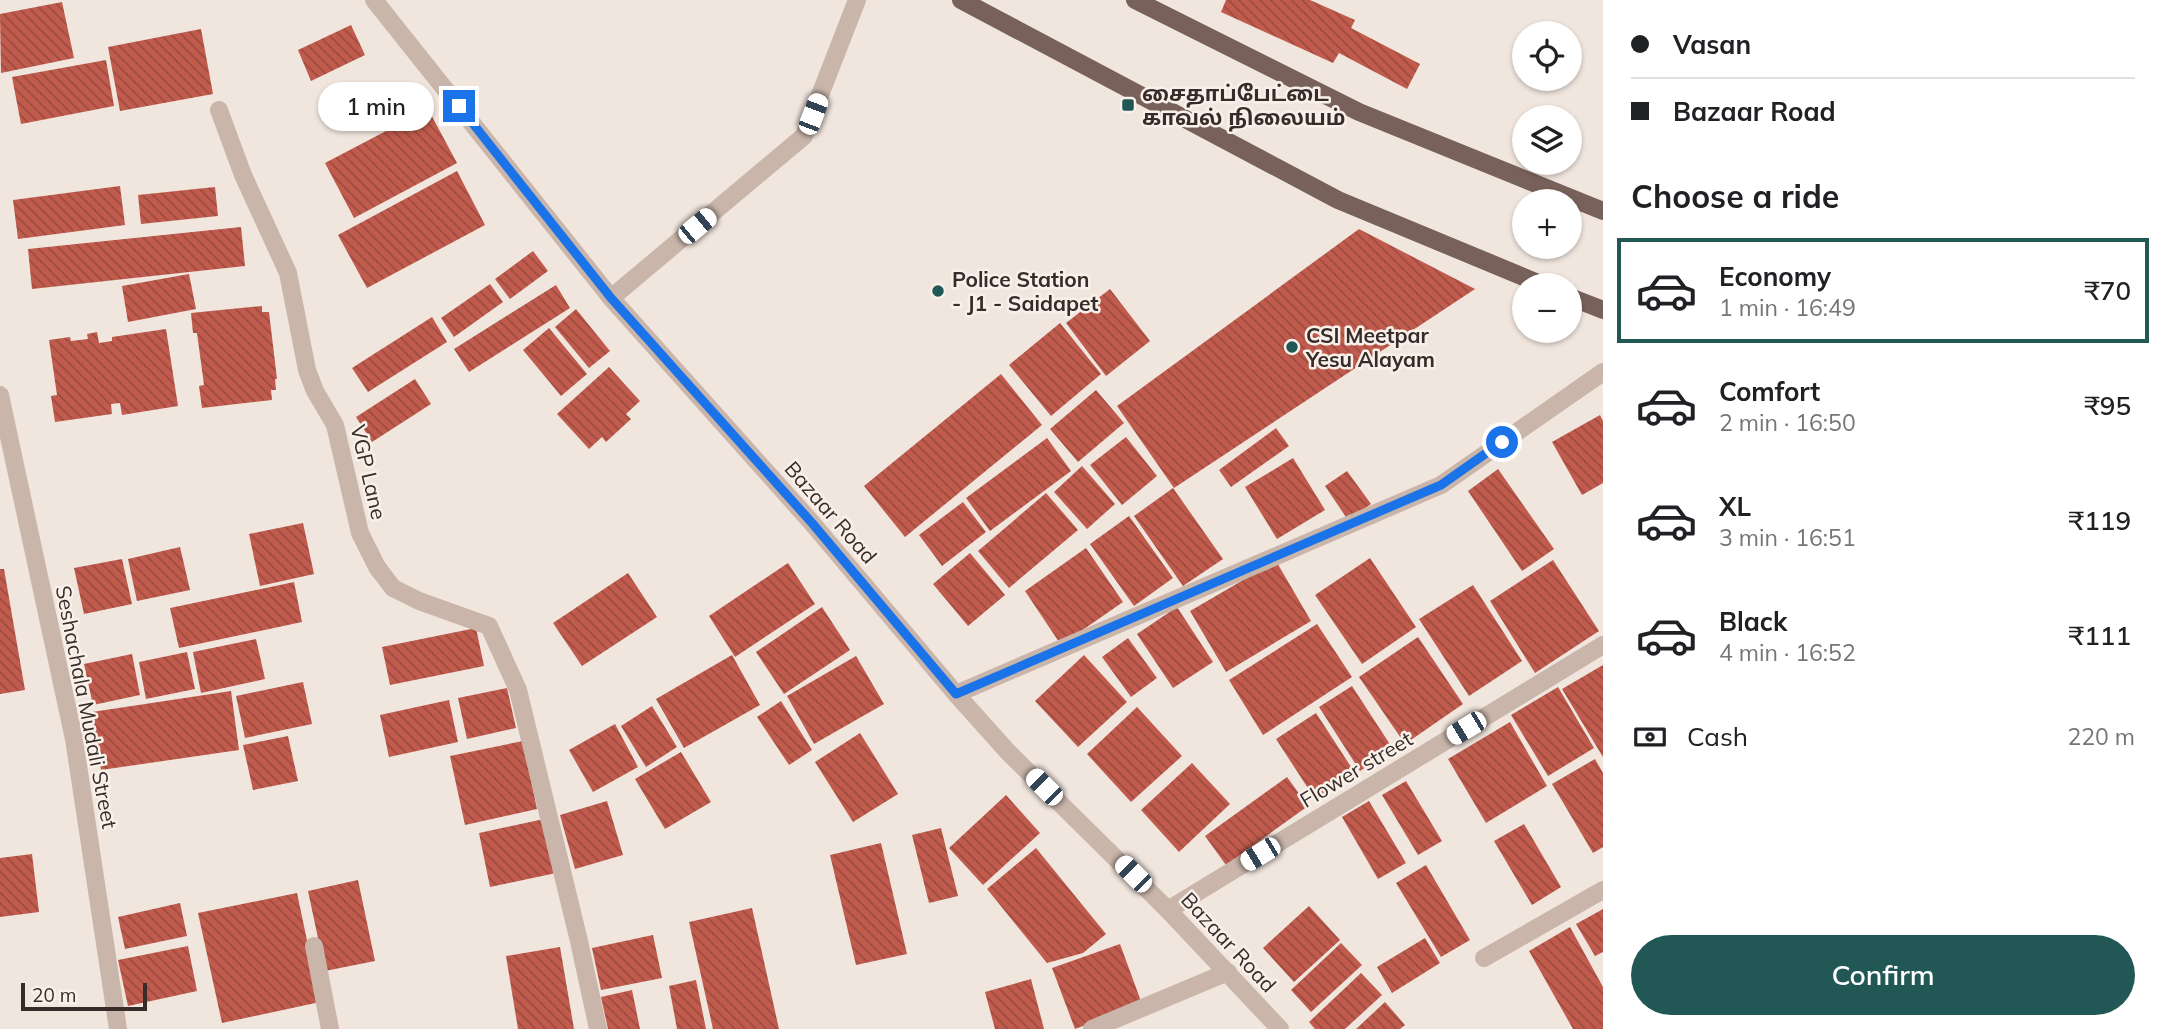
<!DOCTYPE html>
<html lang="en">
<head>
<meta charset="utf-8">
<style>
	body { margin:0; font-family:Mulish,"Noto Sans Tamil",sans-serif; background:#f6f6f6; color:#202124; height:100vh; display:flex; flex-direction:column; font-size:26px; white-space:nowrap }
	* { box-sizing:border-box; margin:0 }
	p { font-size:23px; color:#757577 }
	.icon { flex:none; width:38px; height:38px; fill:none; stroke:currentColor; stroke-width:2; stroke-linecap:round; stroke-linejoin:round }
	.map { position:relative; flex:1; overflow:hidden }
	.details { display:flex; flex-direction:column; background:#fff; width:560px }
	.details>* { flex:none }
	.guide { display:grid; align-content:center; height:154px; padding:0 28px; background:#fff }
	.controls { position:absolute; left:1512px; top:21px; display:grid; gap:14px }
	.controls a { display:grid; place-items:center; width:70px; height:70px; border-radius:50%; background:#fff; box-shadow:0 2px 5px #0004; font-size:35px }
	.scale { position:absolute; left:21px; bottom:18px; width:126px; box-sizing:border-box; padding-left:7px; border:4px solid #372c29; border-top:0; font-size:19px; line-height:24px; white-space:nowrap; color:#372c29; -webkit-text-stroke:5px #f9f0ea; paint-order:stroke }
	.end { position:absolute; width:32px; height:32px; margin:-16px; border:9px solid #1a73e8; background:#fff; box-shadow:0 0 0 4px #fff }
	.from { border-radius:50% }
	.bubble { position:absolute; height:49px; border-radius:24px; background:#fff; box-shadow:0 2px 5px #0004; font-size:23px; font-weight:600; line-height:49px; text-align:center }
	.car { position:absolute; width:21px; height:42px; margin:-21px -10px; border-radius:9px; box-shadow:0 0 5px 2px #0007; background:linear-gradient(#fff 24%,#345 0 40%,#fff 0 76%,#345 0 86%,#fff 0) }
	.guide b { display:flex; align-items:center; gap:24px; height:66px; font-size:26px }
	.guide b+b { border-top:2px solid #e0e0e0 }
	.guide i { width:18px; height:18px; background:#202124 }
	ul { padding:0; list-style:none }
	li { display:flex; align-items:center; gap:21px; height:105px; margin:0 14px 10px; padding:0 14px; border:4px solid transparent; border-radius:0px }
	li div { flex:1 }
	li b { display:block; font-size:26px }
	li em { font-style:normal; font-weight:600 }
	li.current { border-color:#215754 }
	li>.icon { width:63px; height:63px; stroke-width:1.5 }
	h2 { padding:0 28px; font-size:32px; line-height:84px }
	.pay { display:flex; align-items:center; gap:18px; height:77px; padding:0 28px; font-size:26px }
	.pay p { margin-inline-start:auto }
	.button { display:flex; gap:14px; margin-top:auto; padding:14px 28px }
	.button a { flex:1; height:80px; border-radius:42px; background:#215754; color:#fff; font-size:28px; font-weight:600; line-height:80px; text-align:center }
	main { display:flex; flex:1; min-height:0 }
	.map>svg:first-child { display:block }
	.building { fill:url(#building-back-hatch) }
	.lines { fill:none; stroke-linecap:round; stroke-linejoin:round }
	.minor { stroke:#c9b5aa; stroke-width:18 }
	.tertiary { stroke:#c9b5aa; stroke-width:18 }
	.primary { stroke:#78615b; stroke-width:18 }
	.route { stroke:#1a73e8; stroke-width:9 }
	.poi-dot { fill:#215754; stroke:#f9f0ea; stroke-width:2.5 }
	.labels { text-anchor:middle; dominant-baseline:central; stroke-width:5; stroke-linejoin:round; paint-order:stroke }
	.poi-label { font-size:21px; font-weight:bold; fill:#372c29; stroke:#f9f0ea; text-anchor:start }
	.street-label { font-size:21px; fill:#372c29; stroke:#f9f0ea }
</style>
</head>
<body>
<main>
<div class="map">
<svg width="1603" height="1029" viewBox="0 0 1603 1029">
	<defs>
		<pattern id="building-back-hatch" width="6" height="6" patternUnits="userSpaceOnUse" patternTransform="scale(1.75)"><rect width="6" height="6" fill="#c05b4d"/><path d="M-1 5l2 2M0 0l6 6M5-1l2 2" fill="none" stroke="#9d4b40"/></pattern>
	</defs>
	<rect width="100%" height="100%" fill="#f1e6de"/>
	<path class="building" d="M1226 0H1310L1355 20 1351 28 1420 64 1407 89 1339 53 1333 63 1221 12Z
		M62 2 74 58 1 73 0 14Z
		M351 25 365 55 311 81 298 50Z
		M201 29 213 94 120 111 108 47Z
		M106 60 114 106 21 124 12 77Z
		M428 109 457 163 354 218 325 163Z
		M457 171 485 225 367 288 338 235Z
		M120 186 125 225 18 239 13 200Z
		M215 187 218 216 141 224 138 195Z
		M241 227 245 266 32 289 28 249Z
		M1359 229 1475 289 1174 488 1117 406Z
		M533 251 548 271 510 299 495 279Z
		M189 274 196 309 128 322 122 286Z
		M490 284 503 302 454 337 441 318Z
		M556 285 570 308 469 372 454 349Z
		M1110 289 1150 341 1106 376 1066 323Z
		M262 306V312H269L277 379H275L276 390H271L272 400 202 408 199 386 204 385 197 333H193L191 313Z
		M576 309 610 351 589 368 555 327Z
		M432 317 447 342 368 392 352 368Z
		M1060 323 1101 374 1051 416 1009 365Z
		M549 328 587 374 561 396 523 350Z
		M166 329 178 406 122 415 120 403 111 404 112 414 55 422 51 396 57 395 49 340 70 337 71 341 88 339 87 334 97 332 99 343 112 341V337Z
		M609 367 640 401 626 414 631 419 606 442 602 437 589 449 557 414Z
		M1001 374 1042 425 905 537 864 486Z
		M415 379 431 404 372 442 356 417Z
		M1096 390 1124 423 1078 462 1050 429Z
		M1600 415 1603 421V483L1582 495 1552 442Z
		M1276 428 1289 446 1231 487 1219 470Z
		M1126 437 1157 476 1122 505 1090 465Z
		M1047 438 1071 471 990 531 966 498Z
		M1293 458 1325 510 1277 539 1245 487Z
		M1082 466 1115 504 1087 529 1054 492Z
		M1498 469 1554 549 1522 571 1468 491Z
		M1347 471 1371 504 1348 520 1325 486Z
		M1173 488 1223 559 1183 586 1134 516Z
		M1046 493 1078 530 1009 588 978 551Z
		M963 502 986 532 942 566 919 535Z
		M1129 516 1173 578 1134 606 1090 544Z
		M303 523 314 574 260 586 249 534Z
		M180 547 190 590 137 601 128 559Z
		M1086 548 1123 602 1061 645 1025 591Z
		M970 553 1005 595 968 626 933 584Z
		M1370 558 1416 627 1362 664 1315 595Z
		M122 559 132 604 84 614 74 568Z
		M1553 560 1599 631 1535 673 1490 601Z
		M1276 561 1311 621 1226 672 1190 611Z
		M788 563 815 604 735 657 709 616Z
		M0 569H4L25 690 0 694Z
		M628 573 657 617 582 666 553 623Z
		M294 582 302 622 179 648 170 608Z
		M1473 585 1522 661 1469 696 1419 619Z
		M822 607 850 650 784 694 756 652Z
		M1177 607 1213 662 1173 688 1137 634Z
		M1317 624 1352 677 1263 735 1229 680Z
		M476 628 484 666 390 685 382 647Z
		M1418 637 1463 704 1405 744 1359 677Z
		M1128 638 1157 678 1131 697 1102 657Z
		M256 639 265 679 201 693 193 652Z
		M187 652 195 689 146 699 139 662Z
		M132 654 140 695 93 705 84 664Z
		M732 655 760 705 684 748 656 699Z
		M1084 655 1127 702 1078 747 1035 701Z
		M856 656 884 704 814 744 787 696Z
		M1603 665V757L1562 689Z
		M303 682 312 724 245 738 236 696Z
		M1352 686 1393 749 1360 771 1319 707Z
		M1558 687 1594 748 1548 776 1511 715Z
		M507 688 516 728 467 739 458 698Z
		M231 691 239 750 101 770 92 712Z
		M449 700 458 742 389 757 380 715Z
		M781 701 812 750 789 765 757 717Z
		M652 706 677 747 646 767 621 726Z
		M1137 707 1182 756 1131 802 1087 754Z
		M1316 713 1355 773 1315 799 1276 739Z
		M1510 722 1547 786 1486 823 1448 759Z
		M615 724 638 767 593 792 569 750Z
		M860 733 898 794 853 822 815 762Z
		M288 736 298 781 253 790 243 745Z
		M523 741 537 809 465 825 450 756Z
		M681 752 711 802 665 829 635 779Z
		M1595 759 1603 773V847L1593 853 1552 784Z
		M1192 763 1230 804 1179 852 1141 810Z
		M1287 777 1308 806 1226 865 1205 836Z
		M1406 781 1442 841 1418 855 1382 795Z
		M1006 795 1040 833 983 885 949 848Z
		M607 801 623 855 575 869 560 815Z
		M1369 801 1406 863 1378 879 1342 817Z
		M544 819 556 873 490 887 479 833Z
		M1524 824 1561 887 1532 905 1494 841Z
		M941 828 958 896 929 903 912 835Z
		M881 843 907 954 856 965 830 855Z
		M1036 848 1106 934 1083 953 1047 963 987 889Z
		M32 854 39 912 0 917V858Z
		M1426 865 1470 940 1441 957 1396 883Z
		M358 880 375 961 325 971 308 891Z
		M297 893 320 1002 222 1023 198 913Z
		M180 903 187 936 125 949 118 917Z
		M1309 906 1340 940 1294 982 1263 948Z
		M752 908 779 1029H713L689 922Z
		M1603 909V952L1595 956 1576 924Z
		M1570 927 1603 987V1029H1573L1529 951Z
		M653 935 662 978 601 990 592 948Z
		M1425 938 1440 963 1392 993 1377 967Z
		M1341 943 1362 965 1311 1012 1291 990Z
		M1120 944 1142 1004 1075 1029 1052 968Z
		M188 946 197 991 128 1006 118 960Z
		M560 947 574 1029H518L506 956Z
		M1361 973 1382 995 1345 1029H1315L1309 1022Z
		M1031 979 1044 1029H995L985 992Z
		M696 980 706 1029H677L669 986Z
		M632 990 640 1029H608L601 997Z
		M1385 1002 1405 1025 1400 1029H1356Z"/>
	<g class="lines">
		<path class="minor" d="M219 110 243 175 288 273 307 370 315 391 335 425 360 533 377 567 393 588 419 601 489 626 518 690 579 941 598 1029
			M611 298 804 136 857 0
			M0 395 74 739 118 1029
			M956 694 1441 485 1603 372
			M1168 910 1603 645
			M314 946 330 1029
			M1484 958 1603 890
			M1092 1029 1228 972"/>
		<path class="tertiary" d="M374 0 611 298 812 523 956 694 1008 752 1168 910 1280 1029"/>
		<path class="primary" d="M961 0 1338 200 1543 285
			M1135 0 1359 112 1603 211
			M1570 297 1603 310"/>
	</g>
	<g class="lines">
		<path class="route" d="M459 106 611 298 812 523 956 694 1441 485 1502 442"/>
	</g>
	<g class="poi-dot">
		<rect x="1121" y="98" width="14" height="14" rx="3.5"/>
		<circle cx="938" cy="291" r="7"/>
		<circle cx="1292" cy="347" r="7"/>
	</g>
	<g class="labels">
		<g class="poi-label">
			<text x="1142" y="93">சைதாப்பேட்டை<tspan x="1142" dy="24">காவல் நிலையம்</tspan></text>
			<text x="952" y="279">Police Station<tspan x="952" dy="24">- J1 - Saidapet</tspan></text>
			<text x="1306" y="335">CSI Meetpar<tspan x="1306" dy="24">Yesu Alayam</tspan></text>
		</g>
		<g class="street-label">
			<text transform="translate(369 472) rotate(77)">VGP Lane</text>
			<text transform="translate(831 512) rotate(49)">Bazaar Road</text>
			<text transform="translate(87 707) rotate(79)">Seshachala Mudali Street</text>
			<text transform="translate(1356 769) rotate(-31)">Flower street</text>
			<text transform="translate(1229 942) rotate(47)">Bazaar Road</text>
		</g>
	</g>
</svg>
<div class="controls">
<a><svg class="icon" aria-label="locate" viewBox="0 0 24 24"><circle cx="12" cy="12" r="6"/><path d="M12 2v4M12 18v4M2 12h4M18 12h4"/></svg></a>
<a><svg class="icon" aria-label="layers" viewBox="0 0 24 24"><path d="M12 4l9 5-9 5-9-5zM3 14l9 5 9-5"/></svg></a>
<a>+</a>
<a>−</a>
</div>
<div class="scale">20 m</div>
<i class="end from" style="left:1502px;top:442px"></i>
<i class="end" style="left:459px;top:106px"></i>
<div class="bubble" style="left:318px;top:82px;width:116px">1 min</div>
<i class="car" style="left:813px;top:114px;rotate:21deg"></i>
<i class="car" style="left:697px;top:226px;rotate:50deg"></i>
<i class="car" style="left:1466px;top:728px;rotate:239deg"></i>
<i class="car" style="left:1044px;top:787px;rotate:315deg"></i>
<i class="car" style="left:1260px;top:854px;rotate:239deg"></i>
<i class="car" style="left:1133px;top:874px;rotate:315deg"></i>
</div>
<section class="details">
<div class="guide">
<b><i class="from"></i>Vasan</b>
<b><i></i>Bazaar Road</b>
</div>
<h2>Choose a ride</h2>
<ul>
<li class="current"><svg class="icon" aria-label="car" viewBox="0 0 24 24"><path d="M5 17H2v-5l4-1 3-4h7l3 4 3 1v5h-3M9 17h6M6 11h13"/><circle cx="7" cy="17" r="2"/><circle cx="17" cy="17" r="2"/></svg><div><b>Economy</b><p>1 min · 16:49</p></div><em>₹70</em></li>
<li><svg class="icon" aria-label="car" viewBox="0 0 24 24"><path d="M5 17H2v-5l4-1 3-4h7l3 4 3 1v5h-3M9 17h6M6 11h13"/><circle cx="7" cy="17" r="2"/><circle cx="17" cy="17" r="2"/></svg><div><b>Comfort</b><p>2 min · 16:50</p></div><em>₹95</em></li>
<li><svg class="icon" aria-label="car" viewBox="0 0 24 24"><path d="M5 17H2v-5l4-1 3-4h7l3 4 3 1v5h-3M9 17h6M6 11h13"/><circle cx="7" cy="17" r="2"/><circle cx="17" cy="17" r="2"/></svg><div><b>XL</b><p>3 min · 16:51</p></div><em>₹119</em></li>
<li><svg class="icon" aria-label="car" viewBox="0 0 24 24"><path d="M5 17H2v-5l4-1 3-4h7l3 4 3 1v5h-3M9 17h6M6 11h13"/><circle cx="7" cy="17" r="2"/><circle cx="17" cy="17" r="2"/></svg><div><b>Black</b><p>4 min · 16:52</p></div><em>₹111</em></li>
</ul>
<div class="pay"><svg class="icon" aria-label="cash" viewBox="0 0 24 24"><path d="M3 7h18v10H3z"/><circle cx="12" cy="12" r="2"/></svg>Cash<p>220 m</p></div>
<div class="button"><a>Confirm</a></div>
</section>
</main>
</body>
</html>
